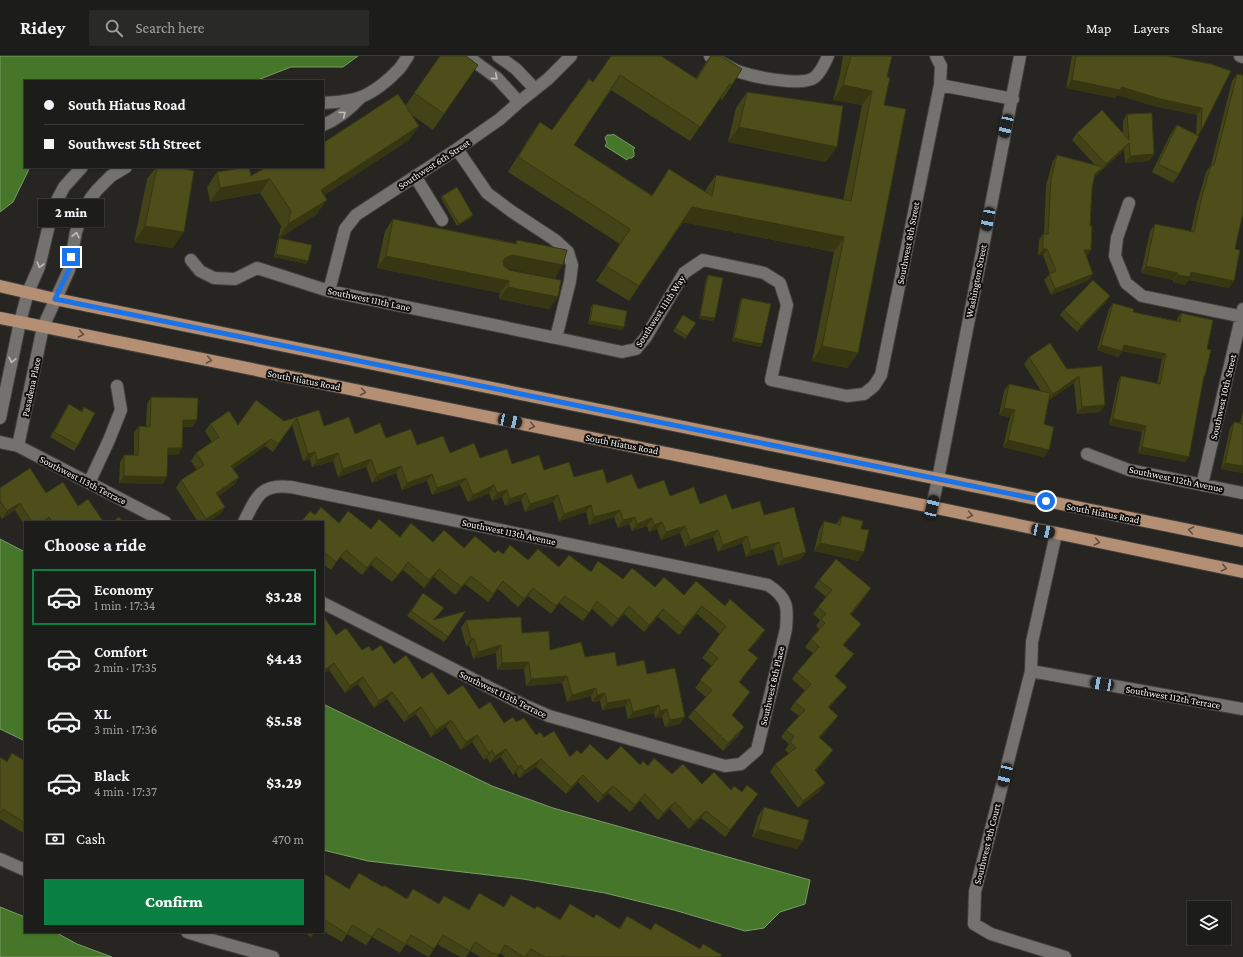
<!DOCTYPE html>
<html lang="en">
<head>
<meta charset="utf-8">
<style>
	body { margin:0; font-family:"Crimson Pro",serif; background:#292927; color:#f1f3f6; height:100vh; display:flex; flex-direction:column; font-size:15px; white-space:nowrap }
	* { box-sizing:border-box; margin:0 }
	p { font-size:13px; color:#a0a1a2 }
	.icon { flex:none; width:22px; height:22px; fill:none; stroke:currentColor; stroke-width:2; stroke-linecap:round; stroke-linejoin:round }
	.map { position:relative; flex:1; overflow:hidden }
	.drawer { position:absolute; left:24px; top:465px; width:300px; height:412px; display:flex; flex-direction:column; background:#1c1c1a; border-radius:0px; box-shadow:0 1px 3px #0004,0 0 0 1px #3a3a39 }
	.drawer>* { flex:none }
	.banner { position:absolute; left:24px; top:24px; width:300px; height:88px; border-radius:0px; box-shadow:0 1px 3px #0004,0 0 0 1px #3a3a39; display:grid; align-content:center; height:88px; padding:0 20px; background:#1c1c1a }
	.tools { position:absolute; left:1187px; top:845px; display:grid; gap:8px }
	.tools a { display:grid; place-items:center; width:44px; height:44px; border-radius:0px; background:#1c1c1a; box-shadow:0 1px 3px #0004,0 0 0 1px #3a3a39; font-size:20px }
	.end { position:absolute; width:18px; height:18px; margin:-9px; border:5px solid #1a73e8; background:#fff; box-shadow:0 0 0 2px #fff }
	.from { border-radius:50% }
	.bubble { position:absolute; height:28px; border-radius:0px; background:#1c1c1a; box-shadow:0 1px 3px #0004,0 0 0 1px #3a3a39; font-size:13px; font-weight:800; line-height:28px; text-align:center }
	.car { position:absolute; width:12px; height:24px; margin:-12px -6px; border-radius:5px; box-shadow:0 0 3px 1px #0007; background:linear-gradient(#222 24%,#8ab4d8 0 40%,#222 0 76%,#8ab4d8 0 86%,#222 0) }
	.banner b { display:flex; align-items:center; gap:14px; height:38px; font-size:15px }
	.banner b+b { border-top:1px solid #3a3a39 }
	.banner i { width:10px; height:10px; background:#f1f3f6 }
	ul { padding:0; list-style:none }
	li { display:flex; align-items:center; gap:12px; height:56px; margin:0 8px 6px; padding:0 12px; border:2px solid transparent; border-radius:0px }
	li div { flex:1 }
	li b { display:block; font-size:15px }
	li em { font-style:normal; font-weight:800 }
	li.current { border-color:#0b8043 }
	li>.icon { width:36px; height:36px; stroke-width:1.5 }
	h2 { padding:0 20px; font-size:18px; line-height:48px }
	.pay { display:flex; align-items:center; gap:10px; height:44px; padding:0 20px; font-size:15px }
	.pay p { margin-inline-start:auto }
	.action { display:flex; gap:8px; margin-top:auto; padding:8px 20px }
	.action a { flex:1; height:46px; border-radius:0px; background:#0b8043; color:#fff; font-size:16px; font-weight:800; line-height:46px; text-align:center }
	header { display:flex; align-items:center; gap:24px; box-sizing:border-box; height:56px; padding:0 20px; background:#1c1c1a; border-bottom:1px solid #3a3a39 }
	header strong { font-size:19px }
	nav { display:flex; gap:22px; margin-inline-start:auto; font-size:14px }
	.search { width:280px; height:36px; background:#292927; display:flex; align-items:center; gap:10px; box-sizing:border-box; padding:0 14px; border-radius:0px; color:#a0a1a2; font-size:15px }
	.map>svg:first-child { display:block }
	.water { fill:#457629; stroke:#7a9c65 }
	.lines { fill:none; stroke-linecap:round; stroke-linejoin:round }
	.minor-casing { stroke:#41403e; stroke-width:14 }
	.major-casing { stroke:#41403e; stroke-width:14 }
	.minor { stroke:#74726f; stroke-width:12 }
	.major { stroke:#b58f73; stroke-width:12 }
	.wall { fill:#424316 }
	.shaded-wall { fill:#363712 }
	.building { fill:#4d4e19; stroke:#363712 }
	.oneway { stroke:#c1bfbd }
	.oneway2 { stroke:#624e40 }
	.route { stroke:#1a73e8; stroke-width:5 }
	.labels { text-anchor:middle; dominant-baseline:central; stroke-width:4; stroke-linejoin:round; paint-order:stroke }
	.street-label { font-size:10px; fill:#f4f3f1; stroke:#0f0e0d }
</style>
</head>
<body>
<header>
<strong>Ridey</strong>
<div class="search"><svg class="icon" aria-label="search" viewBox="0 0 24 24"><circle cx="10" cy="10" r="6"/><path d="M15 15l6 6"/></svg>Search here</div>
<nav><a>Map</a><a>Layers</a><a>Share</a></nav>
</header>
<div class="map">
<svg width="1243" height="901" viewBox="0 0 1243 901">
	<rect width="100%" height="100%" fill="#262522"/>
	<path class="water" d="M0 0H358L343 11H291L255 25H25V111H30L13 146 0 156Z
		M613 78 635 92 633 94 634 96V100L632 102H628L627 104 605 90 607 87 605 82 607 79H612Z
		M0 483 25 496V685L0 673Z
		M323 648 492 730 553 752 810 824 805 848 780 856 764 872 745 875 674 854 605 837 523 823 368 805 323 794Z
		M0 851 25 861V876H55L77 888 112 901H0Z"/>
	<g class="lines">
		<g class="minor-casing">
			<path id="minor" d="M467 0 497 22 519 46
				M498 0 516 13 535 33
				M710 0C720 6 730 12 740 16 755 21 804 31 815 21 821 16 825 7 828 0
				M1240 0 1243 1
				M940 29 1013 43
				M323 47C335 46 349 46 361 41 374 36 389 24 399 13 402 10 405 4 408 0
				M323 69C338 63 349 54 360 42
				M457 93 487 137 511 155 555 184 568 196 572 209 570 225 556 282 622 296 636 293 646 281 684 217 703 204 764 217 780 227 787 249 771 324 847 340 864 338 874 330 881 319 940 29 941 10 936 0
				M415 120 442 164
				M1129 147 1117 182 1115 200 1126 227 1142 240 1243 261
				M191 204 200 215 214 222 235 223 257 212 329 235 556 282
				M329 235 345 173 356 159 457 93 500 63 519 46 548 23 571 0
				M0 362 20 266 28 236 39 211 53 152 64 131 82 111
				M0 386 18 390 165 466
				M18 390 43 271 69 214 76 176 83 156 90 143 97 134 111 120 126 111
				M1087 398 1129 414 1243 437
				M89 427 109 384 121 354 117 330
				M1202 429 1243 253
				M932 451 938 423 1020 0
				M244 466C256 442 260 427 291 431L768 529C788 542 788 551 786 573L757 694 741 708 725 710 549 660 526 650 323 547
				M1056 478 1032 586 1031 615 975 836 974 868 991 878 1065 901
				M1031 615 1243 653
				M0 803 25 814
				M187 876 212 884 273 901"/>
		</g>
		<g class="major-casing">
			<path id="major" d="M0 230 55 243 1243 485
				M0 262 932 451 1243 516"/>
		</g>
		<use href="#minor" class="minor"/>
		<use href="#major" class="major"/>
	</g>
	<path class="wall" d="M440 0 444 58 433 74 412 59 409 84 324 139 317 158 278 183 281 170 260 137 210 146 207 131 217 116 251 120 323 111 406 49Z
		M611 0 696 22 710 0H721L732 29 722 44 720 42 690 85 611 34 574 89 652 139 669 113 705 136 706 133 716 119 843 144 862 49 833 44 840 18 843 0H892L887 21 884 49 858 297 847 312 812 305 834 196 683 166 629 245 596 225 620 188 508 116 530 80 540 66 552 74 593 26Z
		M1072 0H1168L1211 8 1201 75 1198 80 1179 118 1173 127 1152 116 1171 77 1177 69 1196 78 1197 59 1154 50 1117 39 1115 42 1066 32Z
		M1237 18 1235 193 1234 225 1229 232 1189 224 1185 229 1173 226V224L1141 217 1150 175 1155 168 1191 175 1197 147 1206 116 1211 109 1232 25Z
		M747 36 826 106 728 86 736 52Z
		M1127 58 1154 98 1149 105 1125 107 1124 94 1101 115 1095 121 1092 132 1087 200 1089 224 1051 239 1044 224 1050 218 1043 199H1038L1039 184 1043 178H1044L1046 129 1053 105 1057 99 1095 109 1072 84 1077 77H1123V65Z
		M156 111H176L173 192 134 186 147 123Z
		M442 140 471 162 457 170 441 142Z
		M393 163 515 187 517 184 555 222 507 212 549 253 499 243 500 237 377 212 385 175Z
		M279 182 308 205 306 208 274 201 277 185Z
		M708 219 713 265 699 263 706 222Z
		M742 242 762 288 760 291 732 285 740 245Z
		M1106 246 1077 276 1060 259 1064 254Z
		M1113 247 1133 256 1177 265V263L1181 257 1207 293 1204 322 1185 406 1138 397 1142 376 1109 369 1118 326 1121 320 1157 328 1162 303 1122 295 1118 301 1097 294 1109 253Z
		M593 248 624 271 622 274 588 268 591 251Z
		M683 259 696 267 685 283 673 275Z
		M1029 301 1067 313 1102 310 1105 349 1100 356 1077 358 1074 327 1049 344 1044 368V401L1003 391 1010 361 999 359 1004 335 1009 328 1041 335 1024 308Z
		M151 341 193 371H182L178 399H168L163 428 119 427 120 406 124 399H134V377L139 370H146L147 348Z
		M69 348 81 355 84 351 78 389 74 395 50 381 65 354Z
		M319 354 324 370 355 378 386 382 450 397 512 408 574 421 607 427 638 433 700 448 732 453 764 459 806 496 801 503 778 510 773 493 746 501 742 487 718 496 713 481 685 491 680 477 661 484 657 473 649 476 647 470 632 475 629 468 618 472 614 461 589 469 586 456 559 465 553 446 525 456 521 444 505 450 502 441 492 445 489 437 468 446 460 429 432 439 427 425 402 434 396 417 372 427 366 411 338 421 333 405 312 411 310 403 303 405 292 369 273 396 265 390 233 413 239 421 234 429 218 440 225 451 220 458 208 466H198L176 432 181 424 197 414 191 405 196 397 212 386 205 375 210 368 238 369 284 365Z
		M1243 355V417L1221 413 1230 372 1234 366 1240 367Z
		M0 432 46 437 78 450 103 465 106 466H25V470L15 454 2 463 0 460Z
		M315 459 339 467 371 473 400 481 433 486 464 492 495 497 503 498 559 511 591 516 623 523 684 539 760 582 748 595 758 602 739 627 745 644 732 659 739 679 723 695 688 661 694 654 706 641 695 632 712 610 702 602 720 578 697 558 679 579 658 561 644 576 624 558 612 571 592 553 583 565 559 547 551 558 528 540 518 551 498 533 488 546 465 528 455 539 434 521 424 532 403 514 392 526 371 509 362 519 340 501 331 514 323 508V466Z
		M842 460 861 473 864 496 858 505 814 495 819 474 824 465 836 468Z
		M819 524 866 540 851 559 861 568 856 575 843 589 854 598 848 605 835 621 847 631 829 652 838 660 833 667 820 682 833 694 828 701 816 715 820 735 798 752 770 716 775 708 789 698 785 694 789 688 781 681 786 674 799 660 790 653 795 646 805 635 792 623 797 616 813 597 805 591 811 583 819 573 816 570 820 564 813 558 818 551 826 541 814 531Z
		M423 537 440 557 434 564 448 581 444 586 407 560Z
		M466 564 522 577 550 594 585 601 647 618 680 668 665 671 662 661 655 662 654 657 628 663 625 650 602 654 600 645 592 646 591 640 567 646 562 627 526 630 524 613 497 614 496 597 473 603 469 589 466 590 461 572Z
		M336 579 362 594 372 595 394 608 422 623 448 639 479 653 504 667 516 666 536 679 544 681 570 701 581 698 607 704 648 710 702 728 742 736 758 738 725 781 701 762 689 773 670 753 658 764 640 745 630 756 608 737 598 747 578 726 566 738 536 711 519 722 516 716 513 719 501 701 490 707 487 702 484 704 472 686 461 694 446 671 431 681 416 658 404 666 387 643 374 652 358 628 345 637 329 614Z
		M12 697 25 705V778L0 763V701L7 705Z
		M764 751 803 785 797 793 752 781 758 760Z
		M323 817 349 833 359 817 382 831 406 843 413 833 439 848 444 840 469 853 479 837 503 851 511 839 534 853 537 850 560 863 570 848 594 862 619 872 627 860 650 874 655 867 700 893 703 888 720 901H505L500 897 497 901H480L470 895 466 901H460L437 888 429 901H428L406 888 400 897 372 881 366 889 347 878 342 886 323 875Z
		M303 876H315L311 881Z"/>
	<path class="shaded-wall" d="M1072 24 1122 31 1202 52 1197 59 1154 50 1117 39 1115 42 1066 32Z
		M843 29 872 35 862 49 833 44Z
		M419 70 409 84 311 148 321 134Z
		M739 71 837 91 826 106 728 86Z
		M1129 87 1124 94 1101 115 1106 108Z
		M1154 98 1149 105 1125 107 1130 100Z
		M1103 111 1099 117 1091 125 1095 118Z
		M270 123 260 137 210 146 220 132Z
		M327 144 317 158 278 183 288 168Z
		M692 151 844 181 834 196 682 166Z
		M473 159 471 162 457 170 459 168Z
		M145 170 184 176 173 192 134 186Z
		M1043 193H1047L1043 199H1038Z
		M1084 194H1091L1087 200Z
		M276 198 308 205 306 208 274 201Z
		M512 199 563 209 555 222 503 212 497 214 505 202Z
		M386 200 509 225 500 237 377 212Z
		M1146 210 1178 217 1173 224 1141 217Z
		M1191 216 1234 225 1229 232 1189 224 1185 229 1173 226 1178 219Z
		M1093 218 1089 224 1051 239 1055 233Z
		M508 231 558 241 549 253 499 243Z
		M1110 240 1106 246 1077 276 1081 270Z
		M700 260 715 262 713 265 699 263Z
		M590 265 624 271 622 274 588 268Z
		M734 282 762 288 760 291 732 285Z
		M1101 289H1124L1166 298 1162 303 1120 294 1122 295 1118 301 1097 294Z
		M822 290 858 297 847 312 812 305Z
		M1079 320 1074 327 1048 345 1053 338Z
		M1105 349 1100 356 1077 358 1082 351Z
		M1004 352 1015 354 1010 361 999 359Z
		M1113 363 1146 370 1142 376 1109 369Z
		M183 364H197L193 371 178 370Z
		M271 383 265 390 226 418 231 410Z
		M1008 384 1049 394 1044 401 1003 391Z
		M1142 391 1189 401 1185 406 1138 397Z
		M168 392H182L178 399H163Z
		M315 396 310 403 303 405 308 398Z
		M338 397 333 405 312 411 317 404Z
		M371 403 366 411 338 421 343 413Z
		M1225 407 1243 410V417L1221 413Z
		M401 410 396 417 372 427 377 419Z
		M432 418 427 425 402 434 407 427Z
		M124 420 167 421 163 428 119 427Z
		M239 421 234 429 211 444 216 437Z
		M466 422 460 429 432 439 437 432Z
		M494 429 489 437 468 446 473 439Z
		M507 434 502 441 492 445 497 437Z
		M526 437 521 444 505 450 510 443Z
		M558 439 553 446 525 456 530 448Z
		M20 447 15 454 2 463 7 455Z
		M591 449 586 456 559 465 564 458Z
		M225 451 220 458 208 466H204L206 463Z
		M620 454 614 461 589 469 594 461Z
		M49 461 46 466H42Z
		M635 461 629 468 618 472 623 464Z
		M652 462 647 470 632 475 637 468Z
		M662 466 657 473 649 476 654 469Z
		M685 470 680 477 661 484 666 476Z
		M718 474 713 481 685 491 690 484Z
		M747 480 742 487 718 496 723 489Z
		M779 486 773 493 746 501 751 494Z
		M820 487 864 496 858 505 814 495Z
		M806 496 801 503 778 510 783 503Z
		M376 501 371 509 362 519 367 512Z
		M408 506 403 514 392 526 398 519Z
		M439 513 434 521 424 532 429 524Z
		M471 520 465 528 455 539 461 531Z
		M533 532 528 540 518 551 524 543Z
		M871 532 866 540 845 566 850 558Z
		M629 550 624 558 612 571 618 563Z
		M702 550 697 558 679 579 684 571Z
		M663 553 658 561 644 576 649 569Z
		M861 568 856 575 838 596 843 589Z
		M765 574 760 582 742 602 748 594Z
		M474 582 469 589 466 590 471 583Z
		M501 589 496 597 473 603 478 596Z
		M529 606 524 613 497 614 502 607Z
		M334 607 329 614 323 618V615Z
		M567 620 562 627 526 630 531 623Z
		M363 621 358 628 345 637 350 630Z
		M847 631 823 659 828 651Z
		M596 632 591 640 567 646 572 639Z
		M392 636 387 643 374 652 379 645Z
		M750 636 745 644 726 666 732 659Z
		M605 637 600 645 592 646 597 639Z
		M630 643 625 650 602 654 607 647Z
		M659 649 654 657 628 663 633 656Z
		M421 651 416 658 404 666 409 659Z
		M667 653 662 661 655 662 660 655Z
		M838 660 833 667 814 688 819 681Z
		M685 661 680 668 665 671 670 664Z
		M451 664 446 671 431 681 436 674Z
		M744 671 739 679 723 695 728 687Z
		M477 679 472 686 461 694 466 686Z
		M506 693 501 701 490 707 495 700Z
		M492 694 487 702 484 704 489 697Z
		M833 694 828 701 810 721 815 714Z
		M541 703 536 711 519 722 524 715Z
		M521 709 516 716 513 719 518 711Z
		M583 719 578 726 566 738 571 731Z
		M825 727 820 735 798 752 803 745Z
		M613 730 608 737 598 747 603 739Z
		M645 738 640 745 630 756 635 749Z
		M675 746 670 753 658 764 663 757Z
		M706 755 701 762 689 773 694 766Z
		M758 773 803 785 797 793 752 781Z"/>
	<path class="building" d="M440 0H466L478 9 444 58 414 37Z
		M611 0H661L697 23 711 0H721L742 13 732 29 730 28 700 71 620 19 574 89 652 140 669 113 712 140 716 119 851 145 872 35 843 29 851 0H892L887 21 890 22 884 49 906 53 858 297 822 290 844 181 692 151 639 230 606 210 630 173 518 101 540 66 552 74 589 23 593 26Z
		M1076 0H1168L1211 8 1231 15 1201 75 1202 52 1160 43 1122 31 1120 34 1072 24Z
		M1237 18 1243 19V157L1235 193 1240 194 1234 225 1191 216 1190 221 1178 219V217L1146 210 1155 168 1194 176 1202 140 1211 109H1214Z
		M747 36 843 50 837 91 739 71Z
		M398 38 419 70 321 134 327 144 288 168 291 155 270 123 220 132 217 116 246 111H249L251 120 266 111H323V87Z
		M1102 54 1129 84 1127 58 1152 57 1154 98 1130 100 1129 87 1106 108 1077 77Z
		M1177 69 1199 80 1179 118 1158 108Z
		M1057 99 1103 111 1095 118 1092 132 1090 170H1092L1091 194H1084L1093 218 1055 233 1049 218 1056 215 1047 193H1043V178H1048L1051 123Z
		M157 111H176L194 115 184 176 145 170Z
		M457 131 473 159 459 168 442 140Z
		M393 163 516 188 517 184 567 194 563 209 512 199 505 202 503 205 504 210 509 214 561 224 558 241 508 231 509 225 386 200Z
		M279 182 312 189 308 205 276 198Z
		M708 219 723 222 715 262 700 260Z
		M1093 224 1110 240 1081 270 1064 254Z
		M742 242 771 248 762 288 734 282Z
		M1113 247 1134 253 1133 256 1180 266 1181 257 1213 264 1207 293 1211 294 1205 320H1204L1189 401 1142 391 1146 370 1113 363 1121 320 1160 328 1166 298 1124 289 1122 295 1101 289Z
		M593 248 627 255 624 271 590 265Z
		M683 259 696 267 687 280 675 272Z
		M1050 287 1067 313 1102 310 1105 349 1082 351 1079 320 1053 338 1029 301Z
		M1009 328 1050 337 1044 368 1054 371 1049 394 1008 384 1015 354 1004 352Z
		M151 341 198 342 197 364H183L182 392H168L167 421 124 420V399H138L139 370 150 371Z
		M256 344 284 365 319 354 324 370 349 361 355 378 380 367 386 382 411 373 417 389 443 380 450 397 474 387 480 402 507 393 512 408 539 399 544 414 569 406 574 421 603 413 607 427 632 418 638 433 664 424 670 440 694 431 700 448 726 438 732 453 760 445 764 459 794 451 806 496 783 503 779 486 751 494 747 480 723 489 718 474 690 484 685 470 666 476 662 466 654 469 652 462 637 468 635 461 623 464 620 454 594 461 591 449 564 458 558 439 530 448 526 437 510 443 507 434 497 437 494 429 473 439 466 422 437 432 432 418 407 427 401 410 377 419 371 403 343 413 338 397 317 404 315 396 308 398 297 362 278 388 271 383 231 410 239 421 216 437 225 451 206 463 181 424 204 409 196 397 219 381 210 368 229 355 238 369Z
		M69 348 82 356 84 351 95 357 78 389 54 376Z
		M1234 366 1243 368V367V410L1225 407Z
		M30 412 46 437 63 426 78 450 88 443 103 465 104 464 106 466H52L49 461 42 466H32L20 447 7 455 0 445V432Z
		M321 451 339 467 348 455 371 473 379 463 400 481 411 467 433 486 444 474 464 492 475 480 495 497 498 494 503 498 510 489 528 504 538 493 559 511 569 499 591 516 598 505 623 523 632 512 655 531 664 521 684 539 696 525 725 550 730 543 765 574 748 594 758 602 739 626 750 636 732 659 744 671 728 687 694 654 712 634 700 624 718 602 708 594 726 570 702 550 684 571 663 553 649 569 629 550 618 563 597 545 589 557 565 540 556 550 533 532 524 543 503 525 493 538 471 520 461 531 439 513 429 524 408 506 398 519 376 501 367 512 346 494 336 506 323 495V466H301L310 455 315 459Z
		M842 460 863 465 861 473 869 474 864 496 820 487 824 465 840 469Z
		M119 461 123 466H112Z
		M836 503 871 532 850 558 861 568 843 589 854 598 835 620 847 631 828 651 838 660 819 681 833 694 815 714 825 727 803 745 775 708 796 692 790 686 794 681 786 674 805 654 795 646 811 628 797 616 819 591 811 583 825 567 821 563 826 558 818 551 832 534 819 524Z
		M423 537 444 552 433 564 466 555 448 581 411 555Z
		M323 559 336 579 346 572 362 594 369 590 372 595 381 589 394 608 406 599 422 623 432 616 448 639 463 629 479 653 490 646 504 667 513 661 516 666 524 662 536 679 540 676 544 681 554 675 570 701 577 694 581 698 590 688 607 704 621 690 640 709 643 705 648 710 654 702 672 718 683 708 702 728 714 716 731 734 734 730 742 736 747 729 758 738 730 774 706 755 694 766 675 746 663 757 645 738 635 749 613 730 603 739 583 719 571 731 541 703 524 715 521 709 518 711 506 693 495 700 492 694 489 697 477 679 466 686 451 664 436 674 421 651 409 659 392 636 379 645 363 621 350 630 334 607 323 615Z
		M521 561 522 577 549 575 550 594 581 586 585 601 615 596 617 610 644 604 647 618 675 612 685 661 670 664 667 653 660 655 659 649 633 656 630 643 607 647 605 637 597 639 596 632 572 639 567 620 531 623 529 606 502 607 501 589 478 596 474 582 471 583 466 564Z
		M12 697 25 705V767L3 753 1 757 0 756V701L7 706Z
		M764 751 809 764 803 785 758 773Z
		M323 817 349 833 359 817 383 831 384 829 407 843 413 833 439 848 444 840 469 854 479 837 504 851 511 839 535 853 537 850 560 864 570 848 594 862 596 858 620 873 627 860 651 874 655 867 700 893 703 888 722 899 720 901H565L563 899 562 901H545L531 893 525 901H524L505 889 499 899 495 897 494 898 475 886 470 895 443 879 434 893 411 879 405 888 378 872 372 881 352 869 347 878 323 863Z"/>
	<defs><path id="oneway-chevron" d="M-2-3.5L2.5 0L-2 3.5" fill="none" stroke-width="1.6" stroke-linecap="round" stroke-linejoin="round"/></defs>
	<g class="oneway">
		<use href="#oneway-chevron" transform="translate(495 21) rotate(40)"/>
		<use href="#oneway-chevron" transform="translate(343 58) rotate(-37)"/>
		<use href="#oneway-chevron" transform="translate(76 179) rotate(-77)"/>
		<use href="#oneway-chevron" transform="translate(40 209) rotate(106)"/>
		<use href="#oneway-chevron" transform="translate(12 304) rotate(102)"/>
	</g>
	<g class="oneway2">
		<use href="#oneway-chevron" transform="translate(81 278) rotate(11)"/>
		<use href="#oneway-chevron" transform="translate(209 304) rotate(11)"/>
		<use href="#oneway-chevron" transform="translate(363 336) rotate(11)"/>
		<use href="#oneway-chevron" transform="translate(532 370) rotate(11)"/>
		<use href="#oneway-chevron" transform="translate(970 459) rotate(12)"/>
		<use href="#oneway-chevron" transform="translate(1191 474) rotate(-169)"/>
		<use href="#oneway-chevron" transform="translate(1097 486) rotate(12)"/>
		<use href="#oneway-chevron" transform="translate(1224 512) rotate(12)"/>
	</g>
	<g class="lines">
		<path class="route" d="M71 201 69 214 55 243 1046 445"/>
	</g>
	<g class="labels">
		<g class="street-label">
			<text transform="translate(434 108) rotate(-33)">Southwest 6th Street</text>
			<text transform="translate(908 187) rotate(-79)">Southwest 8th Street</text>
			<text transform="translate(976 225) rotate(-79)">Washington Street</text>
			<text transform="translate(369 243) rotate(12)">Southwest 111th Lane</text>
			<text transform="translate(660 255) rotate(-57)">Southwest 111th Way</text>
			<text transform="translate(304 324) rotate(11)">South Hiatus Road</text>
			<text transform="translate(31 331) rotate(-78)">Pasadena Place</text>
			<text transform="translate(1223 341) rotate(-77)">Southwest 10th Street</text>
			<text transform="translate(622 388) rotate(11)">South Hiatus Road</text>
			<text transform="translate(1176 423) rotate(12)">Southwest 112th Avenue</text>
			<text transform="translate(83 424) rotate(27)">Southwest 113th Terrace</text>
			<text transform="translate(1103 457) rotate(11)">South Hiatus Road</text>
			<text transform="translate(509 476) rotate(12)">Southwest 113th Avenue</text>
			<text transform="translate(772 630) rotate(-77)">Southwest 8th Place</text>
			<text transform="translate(503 638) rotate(26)">Southwest 113th Terrace</text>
			<text transform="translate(1173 641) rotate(10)">Southwest 112th Terrace</text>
			<text transform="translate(987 788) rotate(-76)">Southwest 9th Court</text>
		</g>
	</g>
</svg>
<div class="tools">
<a><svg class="icon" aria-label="layers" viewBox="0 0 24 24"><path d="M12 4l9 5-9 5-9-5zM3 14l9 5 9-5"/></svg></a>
</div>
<i class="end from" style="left:1046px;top:445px"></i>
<i class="end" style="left:71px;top:201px"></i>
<div class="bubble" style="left:38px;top:143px;width:66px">2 min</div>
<i class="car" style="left:1006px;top:70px;rotate:193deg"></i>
<i class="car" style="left:988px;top:163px;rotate:191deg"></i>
<i class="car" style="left:510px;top:365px;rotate:102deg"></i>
<i class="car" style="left:932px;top:451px;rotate:13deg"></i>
<i class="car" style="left:1043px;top:475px;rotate:102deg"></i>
<i class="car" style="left:1102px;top:628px;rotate:280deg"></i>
<i class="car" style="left:1005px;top:719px;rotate:194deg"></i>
<div class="banner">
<b><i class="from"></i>South Hiatus Road</b>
<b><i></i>Southwest 5th Street</b>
</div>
<section class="drawer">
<h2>Choose a ride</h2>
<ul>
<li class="current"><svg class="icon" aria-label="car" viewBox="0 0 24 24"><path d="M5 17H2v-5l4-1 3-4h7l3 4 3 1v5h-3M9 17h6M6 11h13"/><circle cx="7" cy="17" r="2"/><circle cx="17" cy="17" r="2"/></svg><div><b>Economy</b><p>1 min · 17:34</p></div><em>$3.28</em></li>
<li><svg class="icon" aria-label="car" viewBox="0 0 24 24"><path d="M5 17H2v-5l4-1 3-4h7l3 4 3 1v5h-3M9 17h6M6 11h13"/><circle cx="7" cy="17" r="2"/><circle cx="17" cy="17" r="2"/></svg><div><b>Comfort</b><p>2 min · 17:35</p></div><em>$4.43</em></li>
<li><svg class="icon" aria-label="car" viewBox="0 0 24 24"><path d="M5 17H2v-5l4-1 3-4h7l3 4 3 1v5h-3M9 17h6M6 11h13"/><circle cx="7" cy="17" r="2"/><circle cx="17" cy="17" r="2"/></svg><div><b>XL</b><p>3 min · 17:36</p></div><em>$5.58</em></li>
<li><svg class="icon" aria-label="car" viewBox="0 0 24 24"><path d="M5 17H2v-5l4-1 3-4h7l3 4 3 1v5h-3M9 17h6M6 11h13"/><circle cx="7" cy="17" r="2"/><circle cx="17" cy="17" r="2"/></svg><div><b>Black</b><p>4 min · 17:37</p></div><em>$3.29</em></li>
</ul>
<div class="pay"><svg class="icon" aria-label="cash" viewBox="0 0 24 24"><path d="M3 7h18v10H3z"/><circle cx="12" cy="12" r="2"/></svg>Cash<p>470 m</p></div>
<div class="action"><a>Confirm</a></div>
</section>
</div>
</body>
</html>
